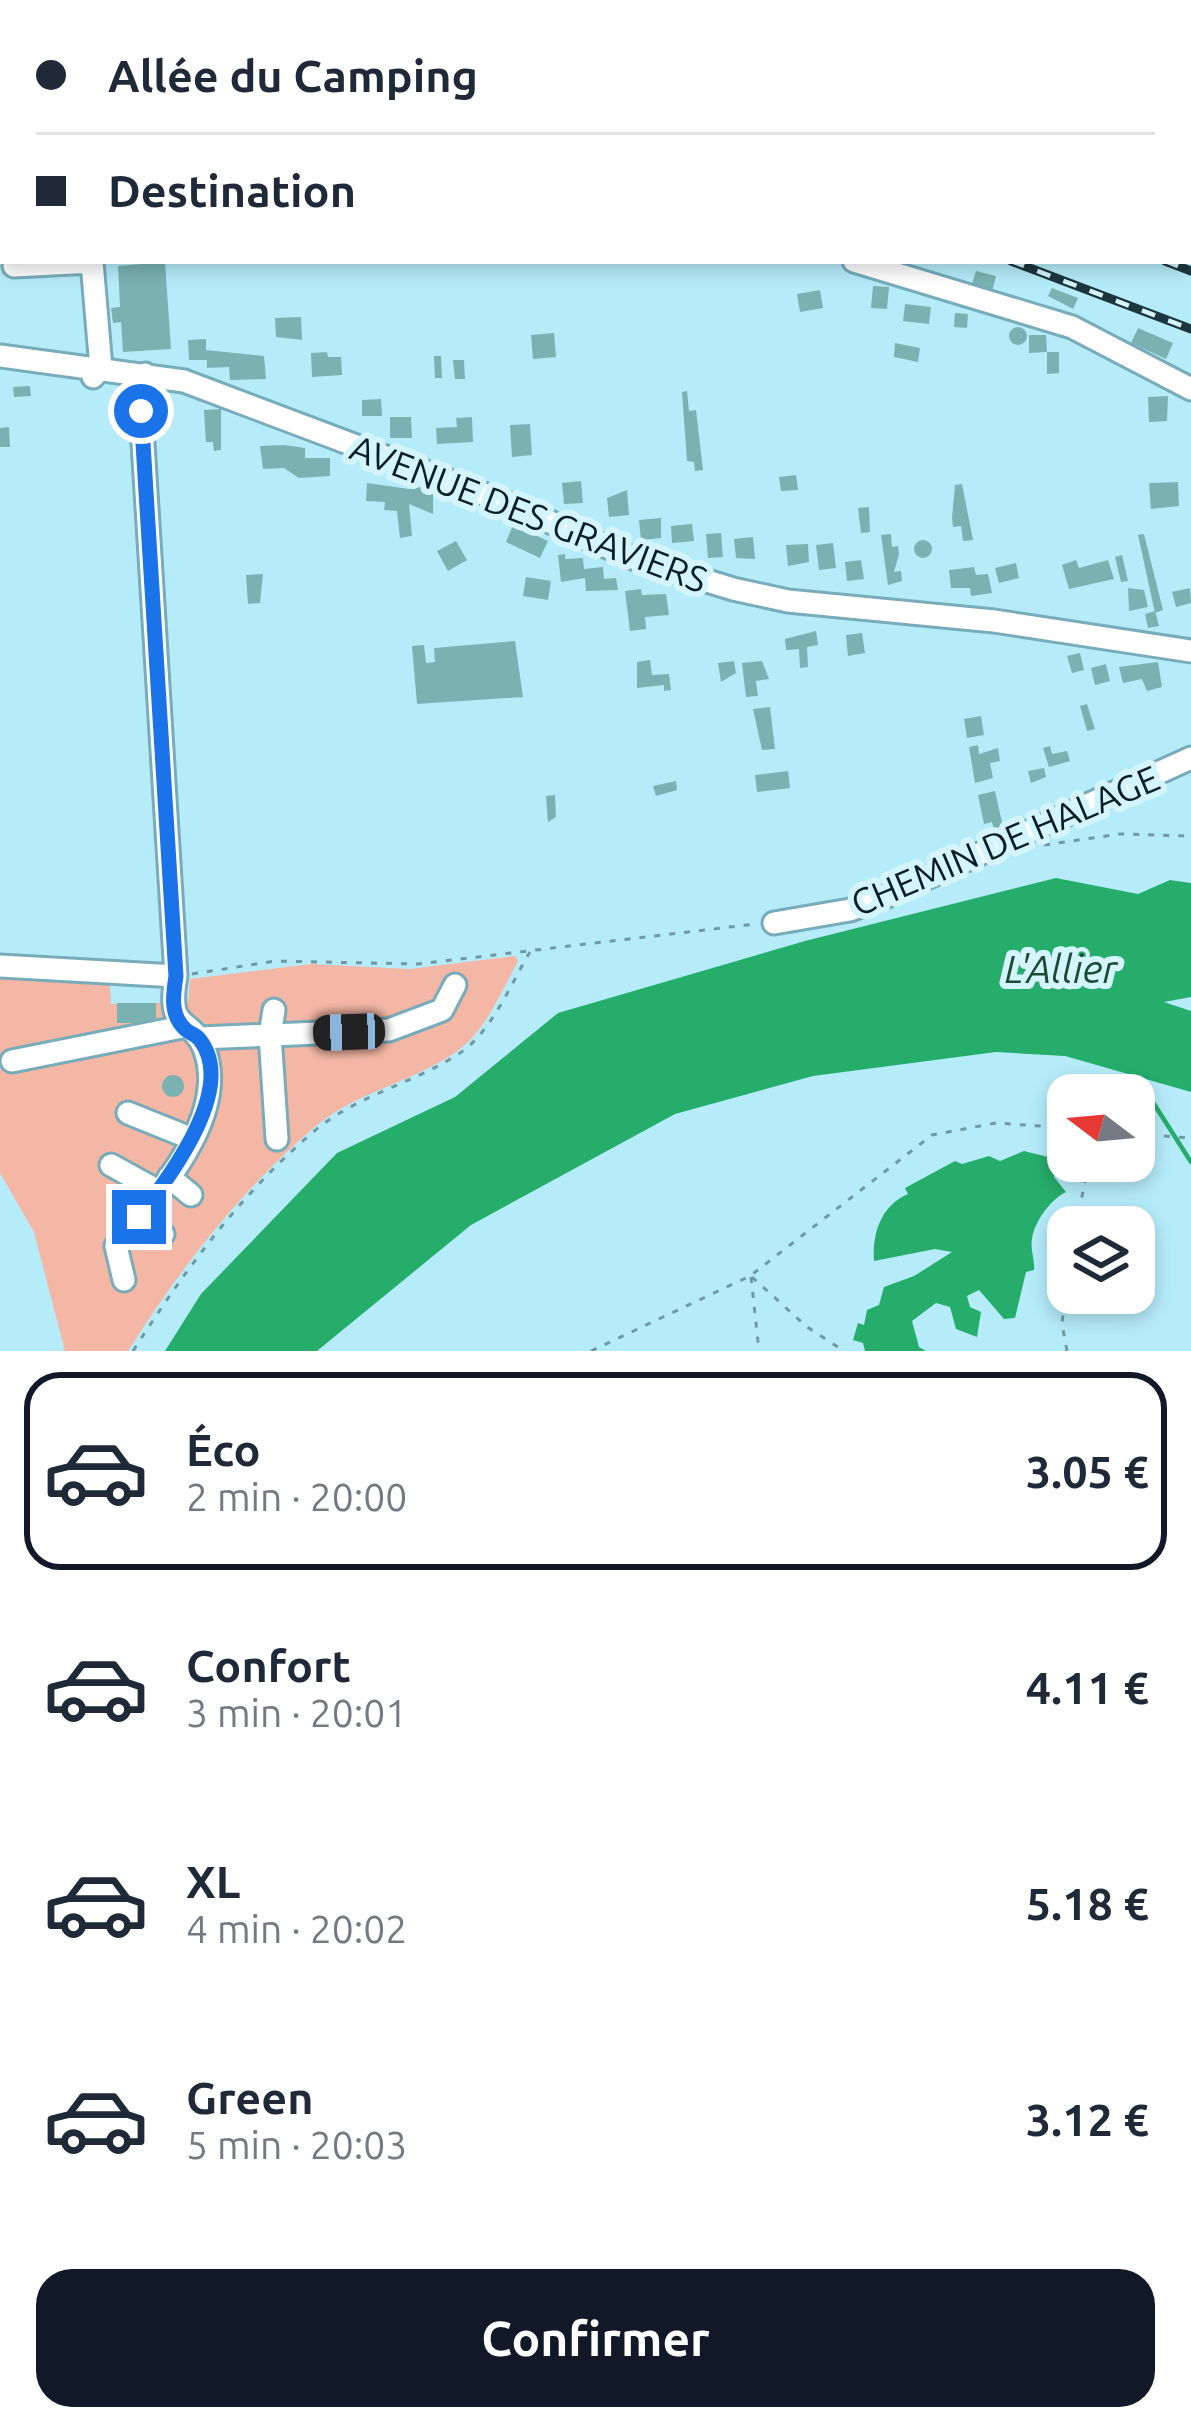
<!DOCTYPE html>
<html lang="fr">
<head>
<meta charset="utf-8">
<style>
	body { margin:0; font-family:Ubuntu,sans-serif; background:#f6f6f7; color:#1f2937; height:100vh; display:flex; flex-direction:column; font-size:45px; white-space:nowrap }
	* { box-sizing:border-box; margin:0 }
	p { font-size:39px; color:#747a83 }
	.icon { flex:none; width:66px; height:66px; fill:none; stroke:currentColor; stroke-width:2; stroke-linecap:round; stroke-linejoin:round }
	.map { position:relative; height:1351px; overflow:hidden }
	.panel { display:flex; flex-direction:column; background:#fff; flex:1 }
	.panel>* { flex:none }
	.guide { position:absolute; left:0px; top:0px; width:1191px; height:264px; box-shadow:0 6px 18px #0003; display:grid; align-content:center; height:264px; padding:0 36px; background:#fff }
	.needle { width:78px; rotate:286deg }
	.buttons { position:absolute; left:1047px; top:1074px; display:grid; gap:24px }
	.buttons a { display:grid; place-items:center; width:108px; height:108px; border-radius:24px; background:#fff; box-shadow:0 6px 18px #0003; font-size:60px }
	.end { position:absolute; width:54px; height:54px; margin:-27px; border:15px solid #1a73e8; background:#fff; box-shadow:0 0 0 6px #fff }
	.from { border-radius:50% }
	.car { position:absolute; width:36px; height:72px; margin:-36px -18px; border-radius:15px; box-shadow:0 0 9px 3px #0007; background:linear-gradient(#222 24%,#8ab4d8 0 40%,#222 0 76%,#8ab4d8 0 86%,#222 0) }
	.guide b { display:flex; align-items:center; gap:42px; height:114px; font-size:45px }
	.guide b+b { border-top:3px solid #e0e1e3 }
	.guide i { width:30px; height:30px; background:#1f2937 }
	ul { padding:21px 0 0; list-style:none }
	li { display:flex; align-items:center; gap:36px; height:198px; margin:0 24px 18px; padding:0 12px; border:6px solid transparent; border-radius:36px }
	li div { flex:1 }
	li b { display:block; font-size:45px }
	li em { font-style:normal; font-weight:700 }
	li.selected { border-color:#111827 }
	li>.icon { width:108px; height:108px; stroke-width:1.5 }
	.cta { display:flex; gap:24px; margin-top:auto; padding:24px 36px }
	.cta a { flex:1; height:138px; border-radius:36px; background:#111827; color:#fff; font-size:48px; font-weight:700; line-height:138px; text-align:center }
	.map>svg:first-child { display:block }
	.green { fill:#f5b7a5 }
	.water { fill:#26ad6c }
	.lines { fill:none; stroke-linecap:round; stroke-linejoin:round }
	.stream { stroke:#26ad6c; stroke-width:4.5 }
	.building { fill:#7ab2b2 }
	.minor-casing { stroke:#78acba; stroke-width:27 }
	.major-casing { stroke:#78acba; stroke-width:33 }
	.path { stroke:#7199a4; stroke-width:3; stroke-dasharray:6 9; stroke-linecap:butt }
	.minor { stroke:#fff; stroke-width:21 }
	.major { stroke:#fff; stroke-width:27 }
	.rail-casing { stroke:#1d363d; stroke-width:9 }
	.rail { stroke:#d5f5fe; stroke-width:4.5; stroke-dasharray:14; stroke-linecap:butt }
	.route { stroke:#1a73e8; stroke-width:15 }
	.labels { text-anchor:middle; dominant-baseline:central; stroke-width:12; stroke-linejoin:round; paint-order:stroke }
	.street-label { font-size:36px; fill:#091e24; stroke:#d5f5fe }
	.water-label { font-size:39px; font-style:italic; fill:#1b4d32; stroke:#d5f5fe }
</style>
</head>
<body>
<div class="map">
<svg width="1191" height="1351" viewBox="0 0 1191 1351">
	<rect width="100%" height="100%" fill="#b6ecfa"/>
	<path class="green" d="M515 956 518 961C501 992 486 1031 456 1052 410 1084 353 1092 310 1131 236 1196 180 1269 128 1351H65L34 1232 0 1173V975L110 983 111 1004 188 1002 190 979 311 964 410 969Z"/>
	<path class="water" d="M1056 878 1138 894 1170 880 1191 883V997L1164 1002 1191 1011V1092L1065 1056 996 1052 813 1076 675 1114 471 1225 317 1351H165L201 1294 337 1153 455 1097 558 1013 805 941Z
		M1024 1151 1056 1159 1054 1177 1066 1192C1051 1199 1034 1222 1032 1239 1030 1250 1035 1259 1034 1270L1026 1272 1015 1318 1004 1319 979 1290 967 1296 970 1307 981 1312 977 1337 956 1329 950 1307 936 1303 912 1321 919 1347 926 1351H865L863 1343 853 1340 858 1323 864 1325 867 1310 879 1305 884 1287 914 1276 952 1252 935 1249 874 1261C872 1232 882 1205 908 1194L905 1188 955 1161 962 1164 989 1156 1000 1161Z"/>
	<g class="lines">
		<path class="stream" d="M1133 1071 1191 1162"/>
	</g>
	<path class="building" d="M165 262 171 349 123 352 121 322 113 323 111 308 120 307 118 266Z
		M976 271 996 276 992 292 971 287Z
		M873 286 889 287 887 309 871 308Z
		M1052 288 1078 298 1073 309 1048 296Z
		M820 290 823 308 800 312 797 294Z
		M905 304 931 307 929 324 903 321Z
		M955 313 968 314 967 328 954 327Z
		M301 317 302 340 276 337 275 318Z
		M1009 336a9 9 0 1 1 18 0a9 9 0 1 1-18 0Z
		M1138 328 1173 343 1166 359 1131 343Z
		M554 333 556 357 533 359 531 335Z
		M1029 335H1046L1047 352H1059V373L1047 374V352L1029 353Z
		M206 339V350L264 356 266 379 230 380 229 367 207 368V360H189L188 340Z
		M895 343 920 348 918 362 894 357Z
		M327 352 328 357H341L342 375 312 377 311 353Z
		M434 356H441L442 378H435Z
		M453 360H464L465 379H455Z
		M30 386 31 396 14 397 13 387Z
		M687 391 689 411 696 410 703 470 695 471 694 462 687 461 682 392Z
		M1168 396 1167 421 1149 422 1148 397Z
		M381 399 382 416H362V400Z
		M221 409V450L214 451 213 442H206L204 410Z
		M390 417H411L412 438H390Z
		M472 417 473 442 437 444 436 428 457 427 456 418Z
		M530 424 532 455 512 457 510 425Z
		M9 427 10 447H0V428Z
		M284 445 305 448V458H330V476L299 478 284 468 263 469 260 446Z
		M796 475 798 490 781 491 779 477Z
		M581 481 583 503 564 504 562 483Z
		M1178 482 1179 506 1151 509 1149 483Z
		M367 483 409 489 433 485V514L409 504 412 536 400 538 397 511 384 510 385 502 366 501Z
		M962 484 973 540 963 541 961 526 953 527 952 518 955 485Z
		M627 490 629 515 609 517 607 498Z
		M869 507 870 532 861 533 858 508Z
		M661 518V538L641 540 639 520Z
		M692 524 694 541 672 543 671 526Z
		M513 525 548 541 540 558 506 542Z
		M721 533 723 557 708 558 706 534Z
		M891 534 892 547 898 546 899 554 894 572 901 571 902 581 888 585 881 535Z
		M1144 534 1163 610 1155 613 1138 535Z
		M753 537 755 559 736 558 734 539Z
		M914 549a9 9 0 1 1 18 0a9 9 0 1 1-18 0Z
		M456 541 467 560 448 571 437 551Z
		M833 543 836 568 819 570 816 545Z
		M808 544 809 562 788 566 786 545Z
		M565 554V559L583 558 584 569 603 567 604 579 616 578 618 590 586 591 585 578 561 582 558 555Z
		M1122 555 1128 581 1121 582 1115 557Z
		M861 560 864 579 847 581 845 562Z
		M1076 560 1079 568 1108 560 1114 579 1069 589 1062 565Z
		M1016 563 1019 578 999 583 995 568Z
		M974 567 976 575 988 574 992 593 971 596 970 588H951L949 570Z
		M263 574 260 603 248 604 246 575Z
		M526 577 551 581 548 600 523 596Z
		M1128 588 1144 590 1148 607 1129 611Z
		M1190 588 1191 603 1176 607 1172 592Z
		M641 589 642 595 666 594 669 615 645 617 646 629 630 631 625 591Z
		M1155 611 1159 626 1148 628 1145 614Z
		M816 631 818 645 807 647 808 667 800 668 799 649 786 650 785 639Z
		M862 633 865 653 848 656 846 635Z
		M515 641 523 697 417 704 412 646 424 645 426 663 435 662 434 648Z
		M1080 653 1084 670 1072 673 1067 656Z
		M650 660 652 675 669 674 671 690 664 691V685L637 688V662Z
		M734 661 736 673 721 682 718 663Z
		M762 661 769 679 756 681 758 696 746 697 742 663Z
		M1158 662 1162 687 1147 691 1142 679 1123 683 1119 667Z
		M1106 664 1110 681 1095 685 1091 668Z
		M1087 704 1095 729 1087 731 1080 706Z
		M770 707 775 749 762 750 753 709Z
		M981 716 984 735 967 738 964 719Z
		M978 745 979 754 998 748 1000 761 990 763 993 778 975 783 969 747Z
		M1050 746 1052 754 1067 751 1070 761 1049 767 1043 748Z
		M1044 768 1046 777 1031 783 1028 771Z
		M788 771 790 788 757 792 755 775Z
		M676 781 677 790 656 796 653 786Z
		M995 791 1005 836 996 838 992 822 984 824 978 795Z
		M555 795 556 817 548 822 546 796Z
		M117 1003H156V1023H117Z
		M162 1086a11 11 0 1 1 22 0a11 11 0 1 1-22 0Z"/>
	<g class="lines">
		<g class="minor-casing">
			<path id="minor" d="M854 261 1072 327 1191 389
				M14 266 92 262 101 368 93 377
				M0 356 184 381 502 501 630 557 733 589 788 601 994 621 1191 651
				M774 923 850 910 887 896 1191 758
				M0 966 176 976
				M274 1010 270 1035 277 1139
				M200 1038 389 1030 442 1010 455 985
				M12 1061 182 1027
				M128 1113 190 1138
				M111 1165 158 1191
				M169 1177 191 1195
				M139 1217 163 1234
				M124 1280 116 1246C155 1196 231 1117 204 1048 190 1015 166 1033 176 976L141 411 145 374"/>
		</g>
		<g class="major-casing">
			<path id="major" d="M1077 0 1084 3
				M1188 52 1191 53"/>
		</g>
		<path class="path" d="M1044 845 1120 834 1191 836
			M192 974 275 961 418 964 755 924
			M1134 1134 1191 1138
			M1076 1227 1089 1161
			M751 1277 759 1351
			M752 1277 807 1327 844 1351
			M133 1351C185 1270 239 1196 312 1133 356 1095 410 1085 457 1055 491 1034 510 985 530 952
			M591 1351 750 1276 932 1135 996 1123 1068 1128
			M1067 1351 1062 1324 1068 1264"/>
		<use href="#minor" class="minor"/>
		<use href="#major" class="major"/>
		<g class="rail-casing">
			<path id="rail" d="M0 59H3
				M0 99 3 98
				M1011 261 1191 329
				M1165 261 1191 271"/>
		</g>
		<use href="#rail" class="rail"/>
	</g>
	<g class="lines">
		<path class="route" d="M139 1217C168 1178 238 1089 200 1040 196 1034 190 1034 185 1029 170 1015 173 995 176 976L141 411"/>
	</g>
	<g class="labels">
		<g class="street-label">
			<text transform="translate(529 513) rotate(21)">AVENUE DES GRAVIERS</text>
			<text transform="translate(1005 840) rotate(-23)">CHEMIN DE HALAGE</text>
		</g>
		<g class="water-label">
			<text x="1061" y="968">L'Allier</text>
		</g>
	</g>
</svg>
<div class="buttons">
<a><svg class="needle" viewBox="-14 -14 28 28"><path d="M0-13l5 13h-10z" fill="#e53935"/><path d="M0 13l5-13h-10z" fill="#747a83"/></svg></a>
<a><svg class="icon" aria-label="layers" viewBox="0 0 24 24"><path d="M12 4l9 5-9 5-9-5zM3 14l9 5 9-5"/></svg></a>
</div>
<i class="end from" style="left:141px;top:411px"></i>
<i class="end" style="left:139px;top:1217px"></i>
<i class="car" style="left:349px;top:1032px;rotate:268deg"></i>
<div class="guide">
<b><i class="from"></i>Allée du Camping</b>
<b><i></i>Destination</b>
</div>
</div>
<section class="panel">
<ul>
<li class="selected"><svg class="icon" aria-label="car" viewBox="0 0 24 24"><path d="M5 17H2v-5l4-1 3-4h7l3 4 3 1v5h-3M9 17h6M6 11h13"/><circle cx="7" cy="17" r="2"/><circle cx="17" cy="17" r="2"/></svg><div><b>Éco</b><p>2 min · 20:00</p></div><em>3.05 €</em></li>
<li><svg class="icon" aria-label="car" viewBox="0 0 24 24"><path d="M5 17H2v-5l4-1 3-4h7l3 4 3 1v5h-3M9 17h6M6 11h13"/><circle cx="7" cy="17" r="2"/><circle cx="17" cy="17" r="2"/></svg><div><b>Confort</b><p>3 min · 20:01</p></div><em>4.11 €</em></li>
<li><svg class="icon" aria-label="car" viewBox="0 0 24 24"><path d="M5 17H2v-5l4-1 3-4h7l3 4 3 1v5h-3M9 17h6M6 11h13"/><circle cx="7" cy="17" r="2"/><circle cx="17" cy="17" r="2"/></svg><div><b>XL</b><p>4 min · 20:02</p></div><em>5.18 €</em></li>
<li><svg class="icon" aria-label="car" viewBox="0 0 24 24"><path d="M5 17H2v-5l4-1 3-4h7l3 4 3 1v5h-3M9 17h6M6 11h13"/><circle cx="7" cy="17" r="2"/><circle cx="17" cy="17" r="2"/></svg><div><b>Green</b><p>5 min · 20:03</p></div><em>3.12 €</em></li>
</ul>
<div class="cta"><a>Confirmer</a></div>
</section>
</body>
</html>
